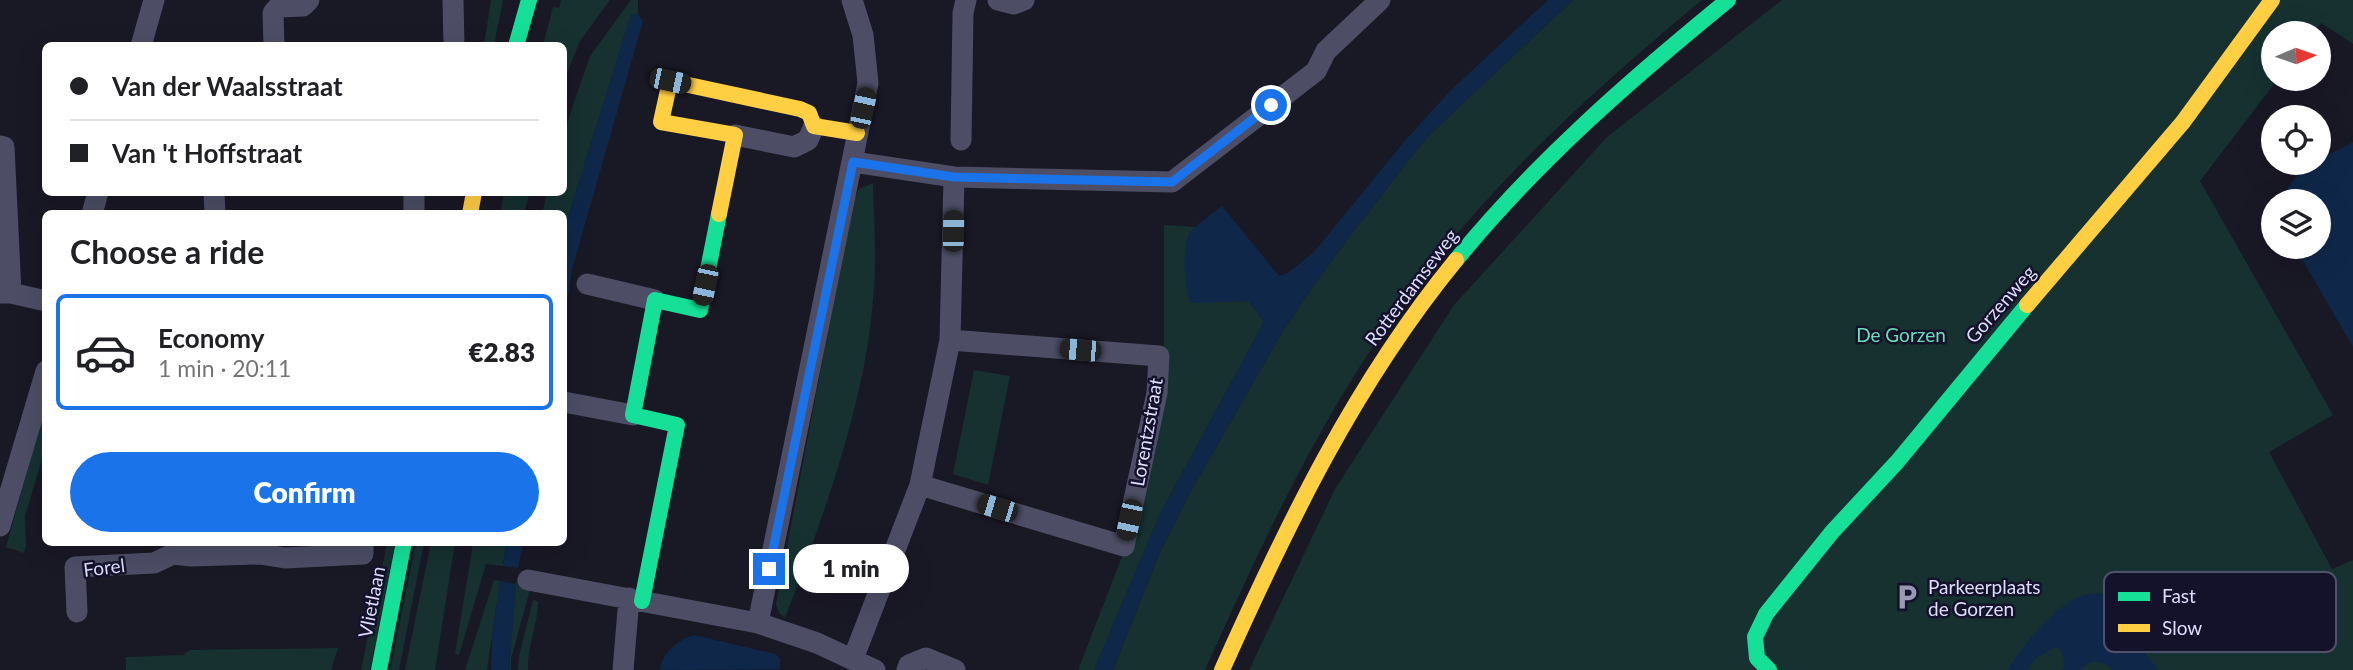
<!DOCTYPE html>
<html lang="en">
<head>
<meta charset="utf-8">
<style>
	body { margin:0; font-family:Lato,sans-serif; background:#f2f2f2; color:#202124; height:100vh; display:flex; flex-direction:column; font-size:26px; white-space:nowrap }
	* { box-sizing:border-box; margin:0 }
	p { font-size:23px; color:#757577 }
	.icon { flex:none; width:38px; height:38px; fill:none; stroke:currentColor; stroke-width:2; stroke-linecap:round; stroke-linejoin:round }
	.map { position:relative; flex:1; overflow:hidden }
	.side { position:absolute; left:42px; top:210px; width:525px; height:336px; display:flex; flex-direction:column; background:#fff; border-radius:10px; box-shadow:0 7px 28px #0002 }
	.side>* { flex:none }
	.banner { position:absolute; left:42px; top:42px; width:525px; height:154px; border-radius:10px; box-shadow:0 7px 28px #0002; display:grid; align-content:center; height:154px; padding:0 28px; background:#fff }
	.needle { width:46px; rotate:88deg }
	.controls { position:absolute; left:2261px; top:21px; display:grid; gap:14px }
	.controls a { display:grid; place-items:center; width:70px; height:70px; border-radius:50%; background:#fff; box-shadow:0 7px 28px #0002; font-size:35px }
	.end { position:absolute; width:32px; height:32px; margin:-16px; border:9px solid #1a73e8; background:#fff; box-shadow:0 0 0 4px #fff }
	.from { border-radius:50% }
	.bubble { position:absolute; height:49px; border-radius:24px; background:#fff; box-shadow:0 7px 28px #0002; font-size:23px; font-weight:800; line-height:49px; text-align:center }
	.car { position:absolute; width:21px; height:42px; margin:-21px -10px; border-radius:9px; box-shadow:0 0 5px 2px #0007; background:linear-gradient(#222 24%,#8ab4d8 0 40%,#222 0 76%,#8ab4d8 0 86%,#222 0) }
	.banner b { display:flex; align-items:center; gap:24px; height:66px; font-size:26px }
	.banner b+b { border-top:2px solid #e0e0e0 }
	.banner i { width:18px; height:18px; background:#202124 }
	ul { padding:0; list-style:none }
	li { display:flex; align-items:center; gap:21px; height:116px; margin:0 14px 10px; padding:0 14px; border:4px solid transparent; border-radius:10px }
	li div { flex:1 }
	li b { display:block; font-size:26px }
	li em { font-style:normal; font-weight:800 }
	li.active { border-color:#1a73e8 }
	li>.icon { width:63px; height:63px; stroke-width:1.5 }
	h2 { padding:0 28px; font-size:32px; line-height:84px }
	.button { display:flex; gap:14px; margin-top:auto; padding:14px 28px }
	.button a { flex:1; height:80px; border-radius:42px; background:#1a73e8; color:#fff; font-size:28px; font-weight:800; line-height:80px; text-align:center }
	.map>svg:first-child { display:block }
	.green { fill:#163130 }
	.water { fill:#0f284a }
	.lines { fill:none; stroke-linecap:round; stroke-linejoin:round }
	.street { stroke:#4d4e66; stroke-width:21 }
	.fast { stroke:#16e098; stroke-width:16 }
	.slow { stroke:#ffcf43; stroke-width:16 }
	.route { stroke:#1a73e8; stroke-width:9 }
	.labels { text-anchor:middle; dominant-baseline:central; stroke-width:5; stroke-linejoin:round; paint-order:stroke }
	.street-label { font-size:19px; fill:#deddfe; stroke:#14122b }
	.park-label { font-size:19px; fill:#68dfb8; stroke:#14122b }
	.poi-label { font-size:19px; fill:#deddfe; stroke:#14122b; text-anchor:start }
	.key { fill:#14122b; stroke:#514f6a; stroke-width:2 }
	.key-label { font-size:19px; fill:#deddfe }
</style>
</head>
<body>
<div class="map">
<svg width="2353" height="670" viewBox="0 0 2353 670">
	<rect width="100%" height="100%" fill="#191825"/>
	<path class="green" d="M491 0H503L494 45H484Z
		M561 0H610L580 41 564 81V46L543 45 553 7 559 8Z
		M631 0H638V14L631 15 564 230V214H542L547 193 564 192V135L572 108 590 56Z
		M1573 0H1702C1595 89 1492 181 1409 295 1323 410 1264 539 1205 670H1113L1161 550 1192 489 1283 331 1311 289 1350 236 1427 137Z
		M1782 0H2353V44L2321 23 2313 33H2273V79H2278L2200 181 2333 415 2269 452 2332 569 2353 560V670H1249L1335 489 1454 305 1607 137Z
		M873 183C874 221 877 261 873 300 865 405 822 520 785 618L779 613 776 604 852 206 859 189Z
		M504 193H530L524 213H500Z
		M1164 225 1197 227 1189 233 1191 302 1249 301 1264 322 1160 514 1094 670H1078L1132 531 1164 349Z
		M974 370 1010 376 988 485 953 474Z
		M45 407V450L25 516 26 546 24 553 6 547Z
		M431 542 455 543 435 670H405Z
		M387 543H395L370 670H361Z
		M416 543H424L399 670H390Z
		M473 543H506L503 566 486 564 459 655 455 654Z
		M494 580 500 581 487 670H465Z
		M516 581 531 586 511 659V670H509Z
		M533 600 538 601C538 625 527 646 528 670H518L519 656Z
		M338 648 331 670H126V657L183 655 190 650Z"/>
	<path class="water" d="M1548 0H1573L1427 137 1350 236 1311 289 1283 331 1192 489 1161 550 1113 670H1094L1160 514 1264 322 1249 301 1191 303C1184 290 1181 242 1191 231 1200 222 1212 214 1222 206L1279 276 1288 273 1315 251 1403 143 1450 91Z
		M631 14H638L643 21 573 266 564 319V230Z
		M2353 142V347L2295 247H2319V201H2281C2294 168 2324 158 2353 142Z
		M506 543H523L518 568 503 566Z
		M500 581 516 584 509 670H491L492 637Z
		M2105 593 2119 602 2138 645 2159 670H2113C2102 660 2090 659 2080 670H2061C2066 663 2064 656 2060 649L2055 647 2035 659 2027 670H2007C2023 645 2058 601 2088 594 2093 593 2099 594 2105 593Z
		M694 635 775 654 780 658V669L660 670C661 654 679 639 694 635Z"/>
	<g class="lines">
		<path class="street" d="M453 0 454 46
			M998 0 1014 4 1024 0
			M141 46 154 0
			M274 46 273 13 278 7 303 6 309 0
			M735 135 794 147 808 140 814 126
			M961 140 963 13 966 0
			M0 146 4 147 11 293
			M853 162 954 177 1172 182 1316 71 1326 51 1380 0
			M214 192 215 214
			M414 192V214
			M92 214 98 192
			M587 284 655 300
			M0 293H11L46 301
			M564 402 633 415
			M920 485 1124 546 1157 393 1159 356 950 340
			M0 526 46 371
			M528 580 758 623 817 643 875 670
			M77 612 75 567 154 563 173 554 191 556 260 554 285 558 363 554V542
			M758 623 868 83 863 35 852 0
			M853 659 920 485 950 340 954 177
			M623 670 629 598
			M907 670 909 665 926 658 955 670"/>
		<path class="fast" d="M516 46 529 0
			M1456 260C1536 162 1630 80 1728 0
			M642 601 677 425 633 415 655 300 700 310 719 214
			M379 670 404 542
			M1769 670 1757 658 1755 637 1766 614 1832 532 1897 462 2027 305"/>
		<path class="slow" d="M470 214 474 192
			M719 214 735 135 661 122 670 81 800 109 809 113 814 126 857 133
			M2027 305 2183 122 2272 0
			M1222 670C1287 525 1355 383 1456 260"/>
	</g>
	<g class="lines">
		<path class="route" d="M769 569 853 162 954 177 1172 182 1271 105"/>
	</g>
	<defs>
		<g id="parking-bare" transform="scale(2.1)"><path d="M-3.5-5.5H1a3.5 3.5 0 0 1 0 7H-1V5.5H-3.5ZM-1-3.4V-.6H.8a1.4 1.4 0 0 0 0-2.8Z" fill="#9998b2" stroke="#14122b" stroke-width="2.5" paint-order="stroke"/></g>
	</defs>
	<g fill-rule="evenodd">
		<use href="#parking-bare" x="1907" y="597"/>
	</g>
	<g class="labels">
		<g class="street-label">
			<text transform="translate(1411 287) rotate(-53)">Rotterdamseweg</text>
			<text transform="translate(2000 304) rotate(-49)">Gorzenweg</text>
			<text transform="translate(1146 432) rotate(-80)">Lorentzstraat</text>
			<text transform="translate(104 567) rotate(-7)">Forel</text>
			<text transform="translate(371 602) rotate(-79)">Vlietlaan</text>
		</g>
		<g class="park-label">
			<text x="1901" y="334">De Gorzen</text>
		</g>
		<g class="poi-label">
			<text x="1928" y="586">Parkeerplaats<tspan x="1928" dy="22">de Gorzen</tspan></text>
		</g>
	</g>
	<rect x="2104" y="572" width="232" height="80" rx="10" class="key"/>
	<rect x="2118" y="592" width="32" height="9" fill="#16e098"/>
	<rect x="2118" y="624" width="32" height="8" fill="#ffcf43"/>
	<g class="key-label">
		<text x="2162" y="603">Fast</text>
		<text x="2162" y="635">Slow</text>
	</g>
</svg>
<div class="controls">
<a><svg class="needle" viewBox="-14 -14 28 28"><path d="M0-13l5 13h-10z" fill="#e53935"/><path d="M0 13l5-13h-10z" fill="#757577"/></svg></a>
<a><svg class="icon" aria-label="locate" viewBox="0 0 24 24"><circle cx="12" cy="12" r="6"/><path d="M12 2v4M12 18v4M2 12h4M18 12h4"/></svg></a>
<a><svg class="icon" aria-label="layers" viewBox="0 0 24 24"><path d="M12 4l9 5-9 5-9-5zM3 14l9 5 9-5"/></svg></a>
</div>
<i class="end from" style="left:1271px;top:105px"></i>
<i class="end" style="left:769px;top:569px"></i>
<div class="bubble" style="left:793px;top:544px;width:116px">1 min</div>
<i class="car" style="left:670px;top:81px;rotate:102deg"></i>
<i class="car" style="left:863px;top:108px;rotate:12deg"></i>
<i class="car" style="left:953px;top:231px;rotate:1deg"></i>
<i class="car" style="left:705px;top:285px;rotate:192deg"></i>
<i class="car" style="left:1080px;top:350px;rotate:275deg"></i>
<i class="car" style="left:997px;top:508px;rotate:287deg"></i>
<i class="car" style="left:1129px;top:520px;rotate:192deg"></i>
<div class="banner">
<b><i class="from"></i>Van der Waalsstraat</b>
<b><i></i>Van 't Hoffstraat</b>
</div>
<section class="side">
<h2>Choose a ride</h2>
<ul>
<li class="active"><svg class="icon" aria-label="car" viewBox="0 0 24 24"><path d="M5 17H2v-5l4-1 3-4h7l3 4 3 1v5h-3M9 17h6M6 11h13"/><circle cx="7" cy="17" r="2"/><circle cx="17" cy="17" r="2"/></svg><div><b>Economy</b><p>1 min · 20:11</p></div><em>€2.83</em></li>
</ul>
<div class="button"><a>Confirm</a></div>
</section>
</div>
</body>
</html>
